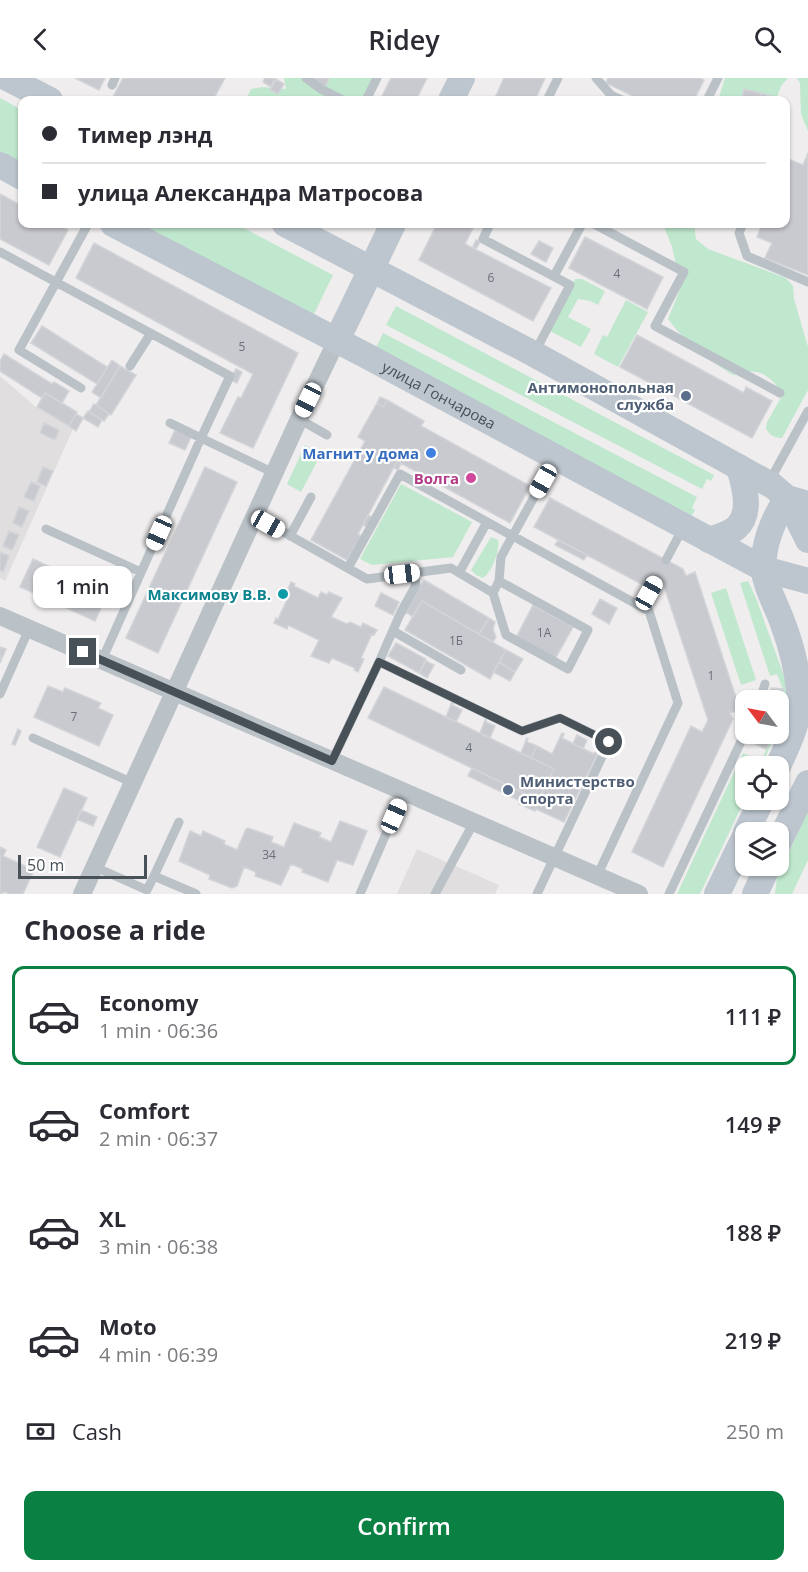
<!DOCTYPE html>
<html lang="en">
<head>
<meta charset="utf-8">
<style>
	body { margin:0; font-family:"Open Sans",sans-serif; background:#f2f2f3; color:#2b2b33; height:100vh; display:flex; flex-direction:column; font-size:22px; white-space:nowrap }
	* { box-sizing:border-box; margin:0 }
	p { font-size:20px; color:#7c7c81 }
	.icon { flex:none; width:33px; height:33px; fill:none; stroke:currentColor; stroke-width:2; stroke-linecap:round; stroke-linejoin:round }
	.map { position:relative; height:816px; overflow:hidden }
	.side { display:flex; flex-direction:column; background:#fff; flex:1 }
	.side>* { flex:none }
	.top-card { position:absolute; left:18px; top:18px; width:772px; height:132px; border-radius:12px; box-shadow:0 2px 4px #0004; display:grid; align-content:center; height:132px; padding:0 24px; background:#fff }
	.needle { width:39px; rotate:302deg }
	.buttons { position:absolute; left:735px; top:612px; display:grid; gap:12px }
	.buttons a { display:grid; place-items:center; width:54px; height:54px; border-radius:12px; background:#fff; box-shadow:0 2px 4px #0004; font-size:30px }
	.scale { position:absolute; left:18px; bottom:15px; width:129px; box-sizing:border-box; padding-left:6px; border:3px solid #485158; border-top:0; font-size:16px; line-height:21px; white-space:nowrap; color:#485158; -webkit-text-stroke:4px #fff; paint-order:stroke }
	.end { position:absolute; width:27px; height:27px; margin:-14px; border:8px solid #485158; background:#fff; box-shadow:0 0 0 3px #fff }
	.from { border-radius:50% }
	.bubble { position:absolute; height:42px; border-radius:12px; background:#fff; box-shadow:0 2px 4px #0004; font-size:20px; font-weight:600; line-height:42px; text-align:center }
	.car { position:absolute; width:18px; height:36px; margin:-18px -9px; border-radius:8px; box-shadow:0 0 4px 2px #0007; background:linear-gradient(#fff 24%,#345 0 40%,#fff 0 76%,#345 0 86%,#fff 0) }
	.top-card b { display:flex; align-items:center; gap:21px; height:57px; font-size:22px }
	.top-card b+b { border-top:2px solid #e1e1e2 }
	.top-card i { width:15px; height:15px; background:#2b2b33 }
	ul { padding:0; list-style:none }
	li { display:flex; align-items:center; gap:18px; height:99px; margin:0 12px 9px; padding:0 12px; border:3px solid transparent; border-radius:12px }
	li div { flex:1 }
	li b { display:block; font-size:22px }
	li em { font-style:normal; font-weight:600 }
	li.on { border-color:#0b8043 }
	li>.icon { width:54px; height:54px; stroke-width:1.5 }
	h2 { padding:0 24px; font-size:27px; line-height:72px }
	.pay { display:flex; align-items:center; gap:15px; height:66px; padding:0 24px; font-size:22px }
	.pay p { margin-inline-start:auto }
	.cta { display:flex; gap:12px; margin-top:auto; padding:12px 24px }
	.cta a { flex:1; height:69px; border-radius:12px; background:#0b8043; color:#fff; font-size:24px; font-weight:600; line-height:69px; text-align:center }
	header { display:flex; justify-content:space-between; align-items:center; height:78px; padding:0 24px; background:#fff; font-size:27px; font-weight:600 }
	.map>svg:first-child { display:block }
	.education { fill:#e0dede }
	.green { fill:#c0e8ce }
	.building { fill:#c8cacf; stroke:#d2d4d8; stroke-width:1.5 }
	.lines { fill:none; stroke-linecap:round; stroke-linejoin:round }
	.lane { stroke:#bac2c8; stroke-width:9 }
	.street { stroke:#bac2c8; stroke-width:18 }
	.secondary { stroke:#bdc6cf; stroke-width:26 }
	.route { stroke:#485158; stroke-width:8 }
	.service-dot { fill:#5c6f8a; stroke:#fff; stroke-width:2 }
	.shop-dot { fill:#3f7fe0; stroke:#fff; stroke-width:2 }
	.hotel-dot { fill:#d1479c; stroke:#fff; stroke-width:2 }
	.culture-dot { fill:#0f9aa8; stroke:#fff; stroke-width:2 }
	.labels { text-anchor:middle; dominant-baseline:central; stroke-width:4.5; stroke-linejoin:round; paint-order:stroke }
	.number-label { font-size:12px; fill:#686f76 }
	.service-label { font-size:15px; font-weight:bold; fill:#4e5e75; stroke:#fff; text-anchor:end }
	.street-label { font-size:15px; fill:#485158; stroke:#fff }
	.shop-label { font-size:15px; font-weight:bold; fill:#366cbe; stroke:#fff; text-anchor:end }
	.hotel-label { font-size:15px; font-weight:bold; fill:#b23c85; stroke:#fff; text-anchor:end }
	.culture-label { font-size:15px; font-weight:bold; fill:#0d838f; stroke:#fff; text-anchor:end }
</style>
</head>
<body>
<header><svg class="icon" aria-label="back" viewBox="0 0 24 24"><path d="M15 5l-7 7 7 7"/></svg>Ridey<svg class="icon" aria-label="search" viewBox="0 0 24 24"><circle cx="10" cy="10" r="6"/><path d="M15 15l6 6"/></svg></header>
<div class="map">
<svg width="808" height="816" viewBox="0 0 808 816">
	<rect width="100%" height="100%" fill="#efeded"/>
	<path class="education" d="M0 298 36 329 73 351 5 503 0 500Z
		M417 771 499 807 495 816H397Z"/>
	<path class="green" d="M284 0H374L364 22H246L251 11 262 9 286 11Z
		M725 0H788L781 8 776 22H718Z
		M797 0H808V53L801 36 800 5Z
		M0 20 22 32V88L0 76Z
		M132 146H236L333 197 312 240Z
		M663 146H694L696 161 708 171 786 200 793 208 794 221 808 269V312L782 360C774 360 770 357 766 351L767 344 782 318C778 305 763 291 748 294 743 295 738 297 733 297 708 282 685 264 668 241L681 209 672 169Z
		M575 201H582L605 213 598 227 590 223 578 221 568 239 591 251 581 269 548 252Z
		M626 222 648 234 618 289 594 276 603 257 607 259Z
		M396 228 714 397 711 403 707 401 702 411 386 247Z
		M383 255 697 419 692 430 695 432 691 439 374 274Z
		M305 367 321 376 301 414 287 406Z
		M401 406 472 444 453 479 372 487 360 481Z
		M491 459 498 462C500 473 492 494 483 500L476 497 471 492Z
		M748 503 756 520 785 601C787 619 786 635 779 651L783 611 777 596 770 598 740 505Z
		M726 510 756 602 741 607 711 515Z
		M774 656H776L761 688H746L745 721 700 816H677L743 675 761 683Z
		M808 734V782L792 816H775L777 799Z"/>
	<path class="building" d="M75 0H105L99 12Z
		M123 0H225L213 22H119L113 19Z
		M265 0H275L271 9 263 4Z
		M313 0H327L329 1 325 9Z
		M391 0H427L416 22H380Z
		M504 0H545L535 22H494Z
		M608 0H700L704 2 694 22H641L606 5Z
		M276 1 284 6 278 16 270 12Z
		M744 11 761 15 759 22H741Z
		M761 15 774 19 773 22H759Z
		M808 75V197L765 180 772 165 757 159 762 146H786V86L788 81 803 87Z
		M0 116 22 128V146H56L68 152 49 187 0 161Z
		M437 146H475L465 166 551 210 533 243 419 182Z
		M585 159 663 199 647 231 569 190Z
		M476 162 480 164 476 171 473 169Z
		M539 163 553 170 546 184 531 176Z
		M94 165 298 275 253 370 220 355 238 319 241 320 253 296 76 200Z
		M42 248 107 289 97 306 31 265Z
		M637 257 744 315 746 309 772 323 752 360 620 289Z
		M4 276 52 306 54 304 69 313 62 325 45 315 42 320 0 293V283Z
		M112 282 120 288 101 320 92 314Z
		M120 288 136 297 111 337 96 327Z
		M236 291 242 294 237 305 230 302Z
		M45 315 77 334 69 348 37 329Z
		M380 319 387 322 383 329 377 325Z
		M387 322 424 343 421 348 530 408 510 445 397 383 358 456 361 458 347 482 311 462 365 363 358 359 377 325 383 329Z
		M94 326 109 336 104 343 89 334Z
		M88 333 102 342 98 349 83 340Z
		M76 336 83 340 76 353 69 348Z
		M44 345 59 352 55 362 40 355Z
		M175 352 191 359 185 372 169 365Z
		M397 383 401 385 398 392 394 390Z
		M43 389 53 393 46 408 37 404Z
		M205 389 237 404 158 575 126 560Z
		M31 404 40 408 34 423 24 419Z
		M550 420 683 491 686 498 695 494 740 632 730 635 733 641 663 789 632 774 691 648 702 654 708 642 663 505 652 499 647 509 534 449Z
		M19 429 29 433 22 449 13 445Z
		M368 437 372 439 367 449 363 447Z
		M9 453 19 457 12 472 3 468Z
		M558 462 587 477 584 482 555 467Z
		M0 474 9 478 3 494 0 492Z
		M33 481 108 515 95 543 20 509Z
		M424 502 489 540 479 556 422 523 413 539 407 535 404 537Z
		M291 504 295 506 294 508 318 520 321 514 327 517 329 514 342 520 331 539 347 546 350 544 361 549 363 545 377 552 374 557 372 556 361 580 364 581 358 594 354 592 355 590 332 580 329 585 311 578 319 562 288 547 287 551 274 545 276 540 278 541 289 518 286 516Z
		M381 515 399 524 393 537 375 528Z
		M600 521 617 530 609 546 592 536Z
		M422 523 506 572 490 601 405 552Z
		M533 527 573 549 555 581 516 560Z
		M489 540 495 544 493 551 496 559 493 564 479 556Z
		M396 565 426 581 419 595 388 578Z
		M0 569 6 571 0 585Z
		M506 572 523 581 515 594 499 584Z
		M426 583 434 587 427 600 419 595Z
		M499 584 515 594 510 603 493 594Z
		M48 608 63 614 65 610 101 625 98 630 113 637 99 668 34 639Z
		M384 609 554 691 538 722 368 640Z
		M771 610 783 611 778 645V622H770Z
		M452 624 454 625 452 627 462 632 456 644 446 639Z
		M486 640V644L495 648 490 660 480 655Z
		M18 651 21 653 15 667 12 666Z
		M562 655 564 656 562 660 594 676 597 671 599 673 564 744 536 731 535 733 519 726 520 723 468 698 472 690 538 722 554 691 531 680 537 668 552 676Z
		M760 656H774L766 671 755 666Z
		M577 657 587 662 583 671 573 666Z
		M527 660 528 661 527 664 537 668 531 680 521 675Z
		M64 710 87 720 60 779 37 769Z
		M81 732 97 739 93 748 77 741Z
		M340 743 367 753 353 787 337 782 328 804 302 794 303 791 291 786 281 807 255 798 256 794 244 789 237 808 232 810 209 801 210 797 179 783 190 753 201 758 203 753 225 763 224 766 237 772 246 751 248 750 273 759 271 764 284 769 294 745 321 755 319 759 331 764Z
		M0 769 6 772 3 778 34 792 23 816H9L5 814 0 816Z"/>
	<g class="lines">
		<path class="lane" d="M306 0 321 11 343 22
			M596 0 611 17 622 22
			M112 7 115 0
			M366 22 377 0
			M547 22 558 0
			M707 22 718 0
			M490 146 483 161 570 207 535 274
			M594 146 684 194 655 248 780 315
			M743 146 739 155 747 178 808 204
			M0 174 230 298 201 360 274 395
			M554 198 582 146
			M130 288 151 255
			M81 310 19 272 88 146
			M299 341 327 357
			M769 404 808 333
			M255 438 367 501 451 490 493 515
			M46 451 141 494
			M290 458 311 419
			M666 482 683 450
			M348 490 400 396 649 533 678 625 597 798
			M459 495 487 444
			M499 503 588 552 568 591 506 557 493 515 499 503 501 479 555 381
			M641 529 656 501
			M393 553 461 592
			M102 582 201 360 170 345
			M379 584 401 534 416 507 414 495
			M0 616 29 551
			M760 622 765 606
			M33 660 133 705
			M332 683 379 584 522 653 560 640 609 664 537 816
			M95 789 147 812 154 798 196 816
			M154 798 179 744
			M360 816 404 714
			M435 816 474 744
			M669 816 746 653"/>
		<path class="street" d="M0 538 639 816
			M82 816 299 341 337 262"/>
		<g class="secondary">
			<path d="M7 0 50 22"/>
			<path d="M451 22 462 0"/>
			<path d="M0 87 22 99"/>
			<path id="s1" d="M113 146 365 277 764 491 808 503"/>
			<path d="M285 146 534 276 773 408 787 420 808 426"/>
			<path d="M337 262 393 146"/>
			<path d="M787 420 808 462"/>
			<path d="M709 462C718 459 729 456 736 450 753 435 744 407 739 389"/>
			<path d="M778 688C789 665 801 640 799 613 797 591 791 567 783 546 777 528 767 513 764 494 761 470 774 439 787 420"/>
			<path d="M746 754 762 722"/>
			<path d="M778 766 808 705"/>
			<path d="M717 816 746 756"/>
			<path d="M755 816 768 788"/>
		</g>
	</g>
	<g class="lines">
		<path class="route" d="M83 574 332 683 379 584 522 653 560 640 609 664"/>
	</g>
	<g class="service-dot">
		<circle cx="686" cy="318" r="6"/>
		<circle cx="508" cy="712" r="6"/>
	</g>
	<circle class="shop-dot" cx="431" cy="375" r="6"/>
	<circle class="hotel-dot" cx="471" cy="400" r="6"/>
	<circle class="culture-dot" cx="283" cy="516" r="6"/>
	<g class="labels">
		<g class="number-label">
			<text x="617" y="195">4</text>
			<text x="491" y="199">6</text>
			<text x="242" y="268">5</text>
			<text x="544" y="554">1А</text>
			<text x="456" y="562">1Б</text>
			<text x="711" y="597">1</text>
			<text x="74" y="638">7</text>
			<text x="469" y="669">4</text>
			<text x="269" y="776">34</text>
		</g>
		<g class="service-label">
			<text x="674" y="309">Антимонопольная<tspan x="674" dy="17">служба</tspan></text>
			<text x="520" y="703" text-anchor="start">Министерство<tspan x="520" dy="17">спорта</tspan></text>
		</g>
		<g class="street-label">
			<text stroke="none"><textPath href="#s1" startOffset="368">улица Гончарова</textPath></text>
		</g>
		<g class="shop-label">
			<text x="419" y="375">Магнит у дома</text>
		</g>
		<g class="hotel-label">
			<text x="459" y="400">Волга</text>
		</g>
		<g class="culture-label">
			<text x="271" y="516">Максимову В.В.</text>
		</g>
	</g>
</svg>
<div class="buttons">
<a><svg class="needle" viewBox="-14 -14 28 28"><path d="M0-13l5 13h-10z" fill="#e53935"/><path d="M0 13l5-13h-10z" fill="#7c7c81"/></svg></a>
<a><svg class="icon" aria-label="locate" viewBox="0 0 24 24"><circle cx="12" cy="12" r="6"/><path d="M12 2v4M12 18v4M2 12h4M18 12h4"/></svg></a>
<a><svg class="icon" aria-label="layers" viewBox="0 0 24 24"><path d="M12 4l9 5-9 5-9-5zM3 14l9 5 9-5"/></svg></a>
</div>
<div class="scale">50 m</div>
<i class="end from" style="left:609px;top:664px"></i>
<i class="end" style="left:83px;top:574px"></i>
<div class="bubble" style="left:33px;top:488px;width:99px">1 min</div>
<i class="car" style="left:308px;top:322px;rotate:206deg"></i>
<i class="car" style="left:543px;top:403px;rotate:209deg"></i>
<i class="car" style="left:268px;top:446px;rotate:119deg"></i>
<i class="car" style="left:159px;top:455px;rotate:204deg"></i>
<i class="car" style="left:402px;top:496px;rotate:83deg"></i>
<i class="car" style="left:649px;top:515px;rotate:29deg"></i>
<i class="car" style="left:394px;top:738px;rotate:24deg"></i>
<div class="top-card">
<b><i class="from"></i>Тимер лэнд</b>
<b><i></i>улица Александра Матросова</b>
</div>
</div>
<section class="side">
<h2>Choose a ride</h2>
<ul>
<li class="on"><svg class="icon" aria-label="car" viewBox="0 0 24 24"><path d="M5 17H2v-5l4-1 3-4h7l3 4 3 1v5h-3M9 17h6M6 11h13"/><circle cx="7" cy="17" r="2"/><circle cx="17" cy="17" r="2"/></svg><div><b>Economy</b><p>1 min · 06:36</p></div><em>111 ₽</em></li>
<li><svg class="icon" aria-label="car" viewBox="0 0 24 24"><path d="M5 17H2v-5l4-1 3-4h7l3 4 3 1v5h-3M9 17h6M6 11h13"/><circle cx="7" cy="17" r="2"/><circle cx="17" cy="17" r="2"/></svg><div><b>Comfort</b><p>2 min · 06:37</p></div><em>149 ₽</em></li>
<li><svg class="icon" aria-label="car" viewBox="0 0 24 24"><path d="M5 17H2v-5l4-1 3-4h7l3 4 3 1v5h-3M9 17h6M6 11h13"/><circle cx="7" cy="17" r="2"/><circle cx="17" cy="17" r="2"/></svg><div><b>XL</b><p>3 min · 06:38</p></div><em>188 ₽</em></li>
<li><svg class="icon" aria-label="car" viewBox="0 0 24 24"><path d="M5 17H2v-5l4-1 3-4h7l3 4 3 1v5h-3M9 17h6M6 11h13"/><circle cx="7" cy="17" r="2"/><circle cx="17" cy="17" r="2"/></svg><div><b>Moto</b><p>4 min · 06:39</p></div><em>219 ₽</em></li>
</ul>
<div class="pay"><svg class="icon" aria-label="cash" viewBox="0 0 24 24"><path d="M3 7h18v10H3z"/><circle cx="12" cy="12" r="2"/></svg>Cash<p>250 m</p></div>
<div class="cta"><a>Confirm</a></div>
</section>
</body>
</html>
